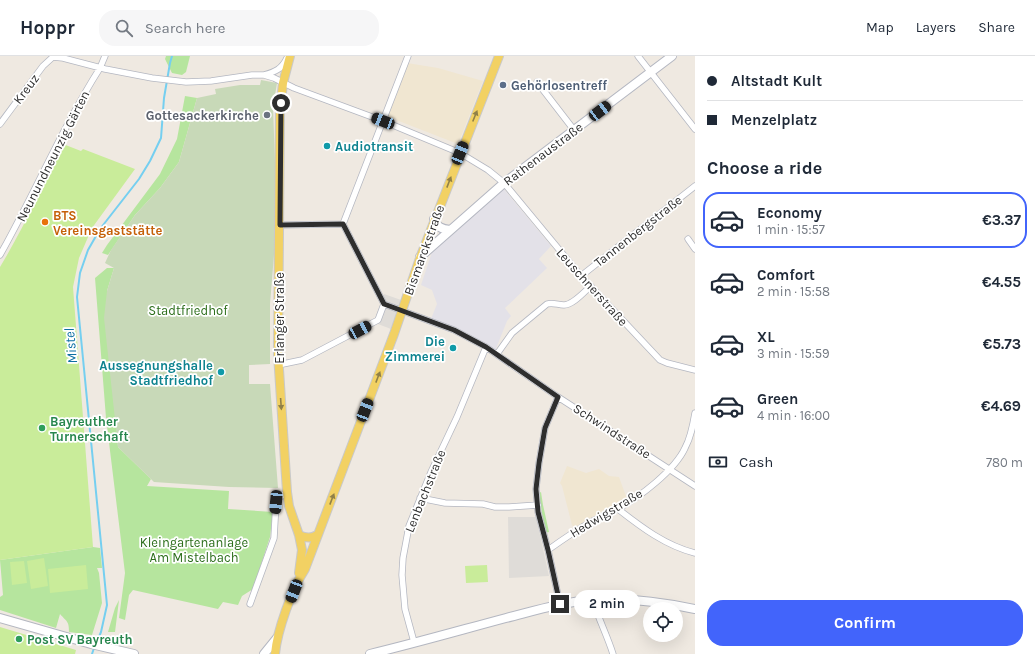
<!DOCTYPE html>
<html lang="en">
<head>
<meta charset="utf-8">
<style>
	body { margin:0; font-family:Karla,sans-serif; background:#f6f6f7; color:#1f2937; height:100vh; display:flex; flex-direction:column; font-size:15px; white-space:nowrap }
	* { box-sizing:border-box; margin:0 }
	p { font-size:13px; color:#747a83 }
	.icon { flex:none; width:22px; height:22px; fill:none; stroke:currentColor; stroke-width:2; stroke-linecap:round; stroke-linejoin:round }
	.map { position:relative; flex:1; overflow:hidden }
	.drawer { display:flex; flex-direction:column; background:#fff; width:340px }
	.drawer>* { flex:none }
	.guide { display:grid; align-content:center; height:88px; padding:0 12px; background:#fff }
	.fabs { position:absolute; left:643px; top:546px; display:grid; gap:8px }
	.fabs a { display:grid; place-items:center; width:40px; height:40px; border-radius:50%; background:#fff; box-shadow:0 4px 16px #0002; font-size:20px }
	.end { position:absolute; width:18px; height:18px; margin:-9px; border:5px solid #2e2e2e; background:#fff; box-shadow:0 0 0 2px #fff }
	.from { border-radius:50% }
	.bubble { position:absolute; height:28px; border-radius:14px; background:#fff; box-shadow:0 4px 16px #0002; font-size:13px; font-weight:700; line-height:28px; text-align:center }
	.car { position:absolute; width:12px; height:24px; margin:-12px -6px; border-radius:5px; box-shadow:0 0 3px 1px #0007; background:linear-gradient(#222 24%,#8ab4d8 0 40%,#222 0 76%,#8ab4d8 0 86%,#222 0) }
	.guide b { display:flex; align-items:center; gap:14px; height:38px; font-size:15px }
	.guide b+b { border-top:1px solid #e0e1e3 }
	.guide i { width:10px; height:10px; background:#1f2937 }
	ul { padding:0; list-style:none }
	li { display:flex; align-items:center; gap:12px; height:56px; margin:0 8px 6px; padding:0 4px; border:2px solid transparent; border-radius:16px }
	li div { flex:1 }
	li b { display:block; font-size:15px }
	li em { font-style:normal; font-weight:700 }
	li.selected { border-color:#4264fb }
	li>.icon { width:36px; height:36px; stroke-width:1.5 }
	h2 { padding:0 12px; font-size:18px; line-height:48px }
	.pay { display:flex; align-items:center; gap:10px; height:44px; padding:0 12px; font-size:15px }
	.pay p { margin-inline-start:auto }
	.cta { display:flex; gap:8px; margin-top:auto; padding:8px 12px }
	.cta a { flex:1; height:46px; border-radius:16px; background:#4264fb; color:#fff; font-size:16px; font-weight:700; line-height:46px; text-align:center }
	header { display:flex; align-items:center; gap:24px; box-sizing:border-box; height:56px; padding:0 20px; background:#fff; border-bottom:1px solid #e0e1e3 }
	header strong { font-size:19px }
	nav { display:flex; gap:22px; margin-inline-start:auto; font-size:14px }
	.search { width:280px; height:36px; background:#f6f6f7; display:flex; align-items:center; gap:10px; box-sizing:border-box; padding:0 14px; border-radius:16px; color:#747a83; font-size:15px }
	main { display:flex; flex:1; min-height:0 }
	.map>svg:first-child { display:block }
	.industrial { fill:#e3e1e8 }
	.education { fill:#f0e6d1 }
	.green { fill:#b6e59e }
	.cemetery { fill:#c8d9b8 }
	.pitch { fill:#c9ec9a }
	.plaza { fill:#dfdcd8 }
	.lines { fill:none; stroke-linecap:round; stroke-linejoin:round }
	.stream { stroke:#75cff0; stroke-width:2 }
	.minor-casing { stroke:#b4b7c1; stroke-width:7 }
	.secondary-casing { stroke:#b4b7c1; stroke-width:10 }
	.primary-casing { stroke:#c9c9c9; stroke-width:10 }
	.minor { stroke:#fff; stroke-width:5.5 }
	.secondary { stroke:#fff; stroke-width:8 }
	.primary { stroke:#f2d163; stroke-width:8 }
	.oneway { fill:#908048 }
	.route { stroke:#2e2e2e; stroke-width:5 }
	.service-dot { fill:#5c6f8a; stroke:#fff; stroke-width:1.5 }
	.worship-dot { fill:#6b7280; stroke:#fff; stroke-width:1.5 }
	.culture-dot { fill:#0f9aa8; stroke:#fff; stroke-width:1.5 }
	.food-dot { fill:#e8710a; stroke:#fff; stroke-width:1.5 }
	.leisure-dot { fill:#2e9e5b; stroke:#fff; stroke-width:1.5 }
	.labels { text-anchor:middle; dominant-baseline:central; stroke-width:3.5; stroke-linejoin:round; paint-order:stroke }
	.service-label { font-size:13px; font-weight:bold; fill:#4e5e75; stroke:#fff; text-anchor:start }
	.street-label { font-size:13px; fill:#2e2e2e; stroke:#fff }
	.worship-label { font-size:13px; font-weight:bold; fill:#5b616d; stroke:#fff; text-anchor:end }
	.culture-label { font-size:13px; font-weight:bold; fill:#0d838f; stroke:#fff; text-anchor:end }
	.food-label { font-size:13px; font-weight:bold; fill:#c56008; stroke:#fff; text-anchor:start }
	.park-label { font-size:13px; fill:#2c6e1b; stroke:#fff }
	.leisure-label { font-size:13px; font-weight:bold; fill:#27864d; stroke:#fff; text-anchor:start }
	.water-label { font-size:14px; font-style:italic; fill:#0d6fa3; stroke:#fff }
</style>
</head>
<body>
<header>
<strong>Hoppr</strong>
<div class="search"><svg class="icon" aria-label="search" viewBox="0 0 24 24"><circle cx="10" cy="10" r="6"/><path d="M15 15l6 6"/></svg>Search here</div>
<nav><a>Map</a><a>Layers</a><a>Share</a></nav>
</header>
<main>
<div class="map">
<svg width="695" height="598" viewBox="0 0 695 598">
	<rect width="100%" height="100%" fill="#efe9e1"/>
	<path class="industrial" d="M503 132 551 190 539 203 547 212 505 252 511 260 507 265 495 295 431 263 437 248 432 234 421 229 433 193Z"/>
	<path class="education" d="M407 7 438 12 483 25 458 88 386 60Z
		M567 410 586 417 599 413 609 420 619 421 627 443 575 472 572 469 562 430 560 427Z"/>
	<path class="green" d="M166 0H190L186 16 182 19 172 17 165 3Z
		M185 40 197 42 179 106 160 132 135 159 108 199 102 197 107 189 160 118 177 83Z
		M107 212H114L107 235 118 391 151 423 147 430 229 435 228 453 273 456 270 481 253 533 242 540 238 549 223 546 218 553 133 534 129 539 125 564 119 562 125 517 106 362 95 222Z
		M541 436 543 449 549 476 545 477 539 437Z
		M93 491 100 492 102 512H97L99 517 102 547 92 579 69 576C69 565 67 566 60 558L56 572 0 554V541L3 539 0 504Z
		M119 544 115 576H108L115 552Z"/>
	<path class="cemetery" d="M261 24 277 27 273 51 277 162 270 248V308L249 309V328H270L278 432 229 431 154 426 118 391 104 262 107 235 114 212 105 207 111 194 135 159 160 132 179 106 197 42 216 38 215 33 240 29H260Z"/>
	<path class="pitch" d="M63 88 81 95 83 93 135 113 92 172 79 202 73 231 93 491 0 504V211C24 171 43 130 63 88Z
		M44 502 48 530 31 533 27 505Z
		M24 505 27 527 12 529 10 506Z
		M86 509 88 533 50 537 48 513Z
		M487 509 488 526 466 527 465 510Z
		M0 571 76 594 75 598H0Z"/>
	<path class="plaza" d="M384 238 401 244 391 273 378 268 376 260Z
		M508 461H536L549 520 509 522Z"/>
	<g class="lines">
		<path class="stream" d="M96 588 101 576 107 549 77 241 80 217 88 194 100 173 139 123 150 105 161 82 164 42 170 7 172 0
			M92 598 94 592"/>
		<g class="minor-casing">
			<path id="minor" d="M408 0 343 168 384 248 454 274 486 291 558 341 695 430
				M638 0 695 73
				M53 1 63 2 105 13 152 22 186 26 211 25 252 19H264L274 22 294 32 383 65 460 97 488 114 504 127 581 220 660 304 667 307 695 314
				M264 19C275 16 282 13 287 2
				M537 26 574 74
				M0 68 43 10 54 0
				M280 169 343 168
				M688 183 695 193
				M0 199C35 137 62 72 100 12L105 0
				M581 220 695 130
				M497 298 512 277 547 248C553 246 558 249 564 249 573 249 584 236 591 230
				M278 309 302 304 378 264 384 248
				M558 341 545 372 539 407 536 433 538 456 548 494 560 548
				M420 442 445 447 483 448 495 451H509L538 449
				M618 453C641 471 666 490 695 497
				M548 494C562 484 575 475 589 467 598 462 608 458 617 453 639 442 675 414 685 392 691 381 693 369 695 357
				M593 544C598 562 607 579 613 598
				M250 548 274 482 276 446 280 441 287 436
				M414 586 405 553 402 519 403 502 409 470 431 416 457 361 486 291"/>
		</g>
		<g class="secondary-casing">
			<path id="secondary" d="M434 163C436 171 442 173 450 174
				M420 201 504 127 672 0
				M0 562 91 588 134 598
				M264 598 277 582
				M370 598C416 587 461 574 506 562 534 555 563 546 592 544 627 541 662 546 695 553"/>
		</g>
		<g class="primary-casing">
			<path id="primary" d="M290 0 283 27 280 56 278 298 287 436 289 450 299 479 302 494 299 517
				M299 479C305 482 311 483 317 479
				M275 598C277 575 292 533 305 513L394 278 420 202 499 0"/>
		</g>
		<use href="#minor" class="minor"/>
		<use href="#secondary" class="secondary"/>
		<use href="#primary" class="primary"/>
	</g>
	<defs><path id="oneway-solid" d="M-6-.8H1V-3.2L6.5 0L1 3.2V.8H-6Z"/></defs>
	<g class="oneway">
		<use href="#oneway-solid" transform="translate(475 60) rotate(-68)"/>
		<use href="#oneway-solid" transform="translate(449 126) rotate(-69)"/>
		<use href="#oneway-solid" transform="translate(378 321) rotate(-69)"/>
		<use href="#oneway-solid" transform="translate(281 348) rotate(86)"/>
		<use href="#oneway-solid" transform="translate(332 443) rotate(-69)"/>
	</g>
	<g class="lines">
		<path class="route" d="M281 47 280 169 343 168 384 248 454 274 486 291 558 341 545 372 539 407 536 433 538 456 548 494 560 548"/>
	</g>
	<circle class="service-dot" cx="503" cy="29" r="4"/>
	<circle class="worship-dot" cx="267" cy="59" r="4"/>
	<g class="culture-dot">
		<circle cx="327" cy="90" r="4"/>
		<circle cx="453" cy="292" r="4"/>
		<circle cx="221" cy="316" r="4"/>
	</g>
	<circle class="food-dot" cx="45" cy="166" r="4"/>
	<g class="leisure-dot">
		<circle cx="42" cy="372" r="4"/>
		<circle cx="19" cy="583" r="4"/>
	</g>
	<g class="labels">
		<g class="service-label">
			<text x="511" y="29">Gehörlosentreff</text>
		</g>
		<g class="street-label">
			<text transform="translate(26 33) rotate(-53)">Kreuz</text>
			<text transform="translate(543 98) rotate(-37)">Rathenaustraße</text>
			<text transform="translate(53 100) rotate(-63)">Neunundneunzig Gärten</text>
			<text transform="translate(638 175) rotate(-38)">Tannenbergstraße</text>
			<text transform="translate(424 194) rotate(-70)">Bismarckstraße</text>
			<text transform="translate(592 231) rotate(48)">Leuschnerstraße</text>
			<text transform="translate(279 262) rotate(-90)">Erlanger Straße</text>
			<text transform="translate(612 375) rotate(33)">Schwindstraße</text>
			<text transform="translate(425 435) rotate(-68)">Lenbachstraße</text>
			<text transform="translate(606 457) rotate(-31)">Hedwigstraße</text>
		</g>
		<g class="worship-label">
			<text x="259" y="59">Gottesackerkirche</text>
		</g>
		<g class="culture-label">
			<text x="335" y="90" text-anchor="start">Audiotransit</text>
			<text x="445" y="285">Die<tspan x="445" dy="15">Zimmerei</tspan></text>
			<text x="213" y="309">Aussegnungshalle<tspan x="213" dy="15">Stadtfriedhof</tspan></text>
		</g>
		<g class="food-label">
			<text x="53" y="159">BTS<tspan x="53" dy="15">Vereinsgaststätte</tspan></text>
		</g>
		<g class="park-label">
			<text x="188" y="254">Stadtfriedhof</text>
			<text x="194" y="486">Kleingartenanlage<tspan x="194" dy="15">Am Mistelbach</tspan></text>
		</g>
		<g class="leisure-label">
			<text x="50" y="365">Bayreuther<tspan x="50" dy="15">Turnerschaft</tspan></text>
			<text x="27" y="583">Post SV Bayreuth</text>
		</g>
		<g class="water-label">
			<text transform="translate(71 290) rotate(-96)">Mistel</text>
		</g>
	</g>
</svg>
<div class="fabs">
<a><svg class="icon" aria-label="locate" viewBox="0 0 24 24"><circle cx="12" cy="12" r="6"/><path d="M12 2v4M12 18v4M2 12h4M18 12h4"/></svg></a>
</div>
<i class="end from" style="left:281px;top:47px"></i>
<i class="end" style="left:560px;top:548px"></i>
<div class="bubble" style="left:574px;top:534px;width:66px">2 min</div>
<i class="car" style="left:600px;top:55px;rotate:53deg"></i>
<i class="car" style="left:383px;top:65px;rotate:291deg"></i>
<i class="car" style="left:460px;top:97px;rotate:22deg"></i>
<i class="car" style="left:360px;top:274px;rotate:62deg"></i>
<i class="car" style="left:365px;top:354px;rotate:21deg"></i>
<i class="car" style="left:276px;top:446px;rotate:185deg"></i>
<i class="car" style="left:294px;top:535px;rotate:201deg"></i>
</div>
<section class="drawer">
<div class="guide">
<b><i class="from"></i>Altstadt Kult</b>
<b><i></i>Menzelplatz</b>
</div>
<h2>Choose a ride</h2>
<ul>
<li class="selected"><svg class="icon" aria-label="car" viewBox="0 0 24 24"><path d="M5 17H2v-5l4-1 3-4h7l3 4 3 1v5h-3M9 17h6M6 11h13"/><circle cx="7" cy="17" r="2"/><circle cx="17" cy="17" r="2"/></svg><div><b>Economy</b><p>1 min · 15:57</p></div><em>€3.37</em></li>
<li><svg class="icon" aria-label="car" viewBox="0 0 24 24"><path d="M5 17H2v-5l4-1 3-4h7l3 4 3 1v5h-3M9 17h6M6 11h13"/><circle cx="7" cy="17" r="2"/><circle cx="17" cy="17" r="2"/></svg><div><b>Comfort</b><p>2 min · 15:58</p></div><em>€4.55</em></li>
<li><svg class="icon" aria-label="car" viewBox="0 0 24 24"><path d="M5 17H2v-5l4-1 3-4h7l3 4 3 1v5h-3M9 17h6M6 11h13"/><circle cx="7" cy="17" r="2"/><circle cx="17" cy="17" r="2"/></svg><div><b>XL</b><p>3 min · 15:59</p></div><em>€5.73</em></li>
<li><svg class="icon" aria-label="car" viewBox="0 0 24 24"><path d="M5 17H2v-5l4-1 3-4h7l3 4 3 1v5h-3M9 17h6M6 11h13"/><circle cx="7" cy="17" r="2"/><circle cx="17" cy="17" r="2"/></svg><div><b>Green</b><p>4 min · 16:00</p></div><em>€4.69</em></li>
</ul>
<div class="pay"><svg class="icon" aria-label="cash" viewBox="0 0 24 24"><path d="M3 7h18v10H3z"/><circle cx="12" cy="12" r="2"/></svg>Cash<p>780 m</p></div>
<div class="cta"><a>Confirm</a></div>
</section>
</main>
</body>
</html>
